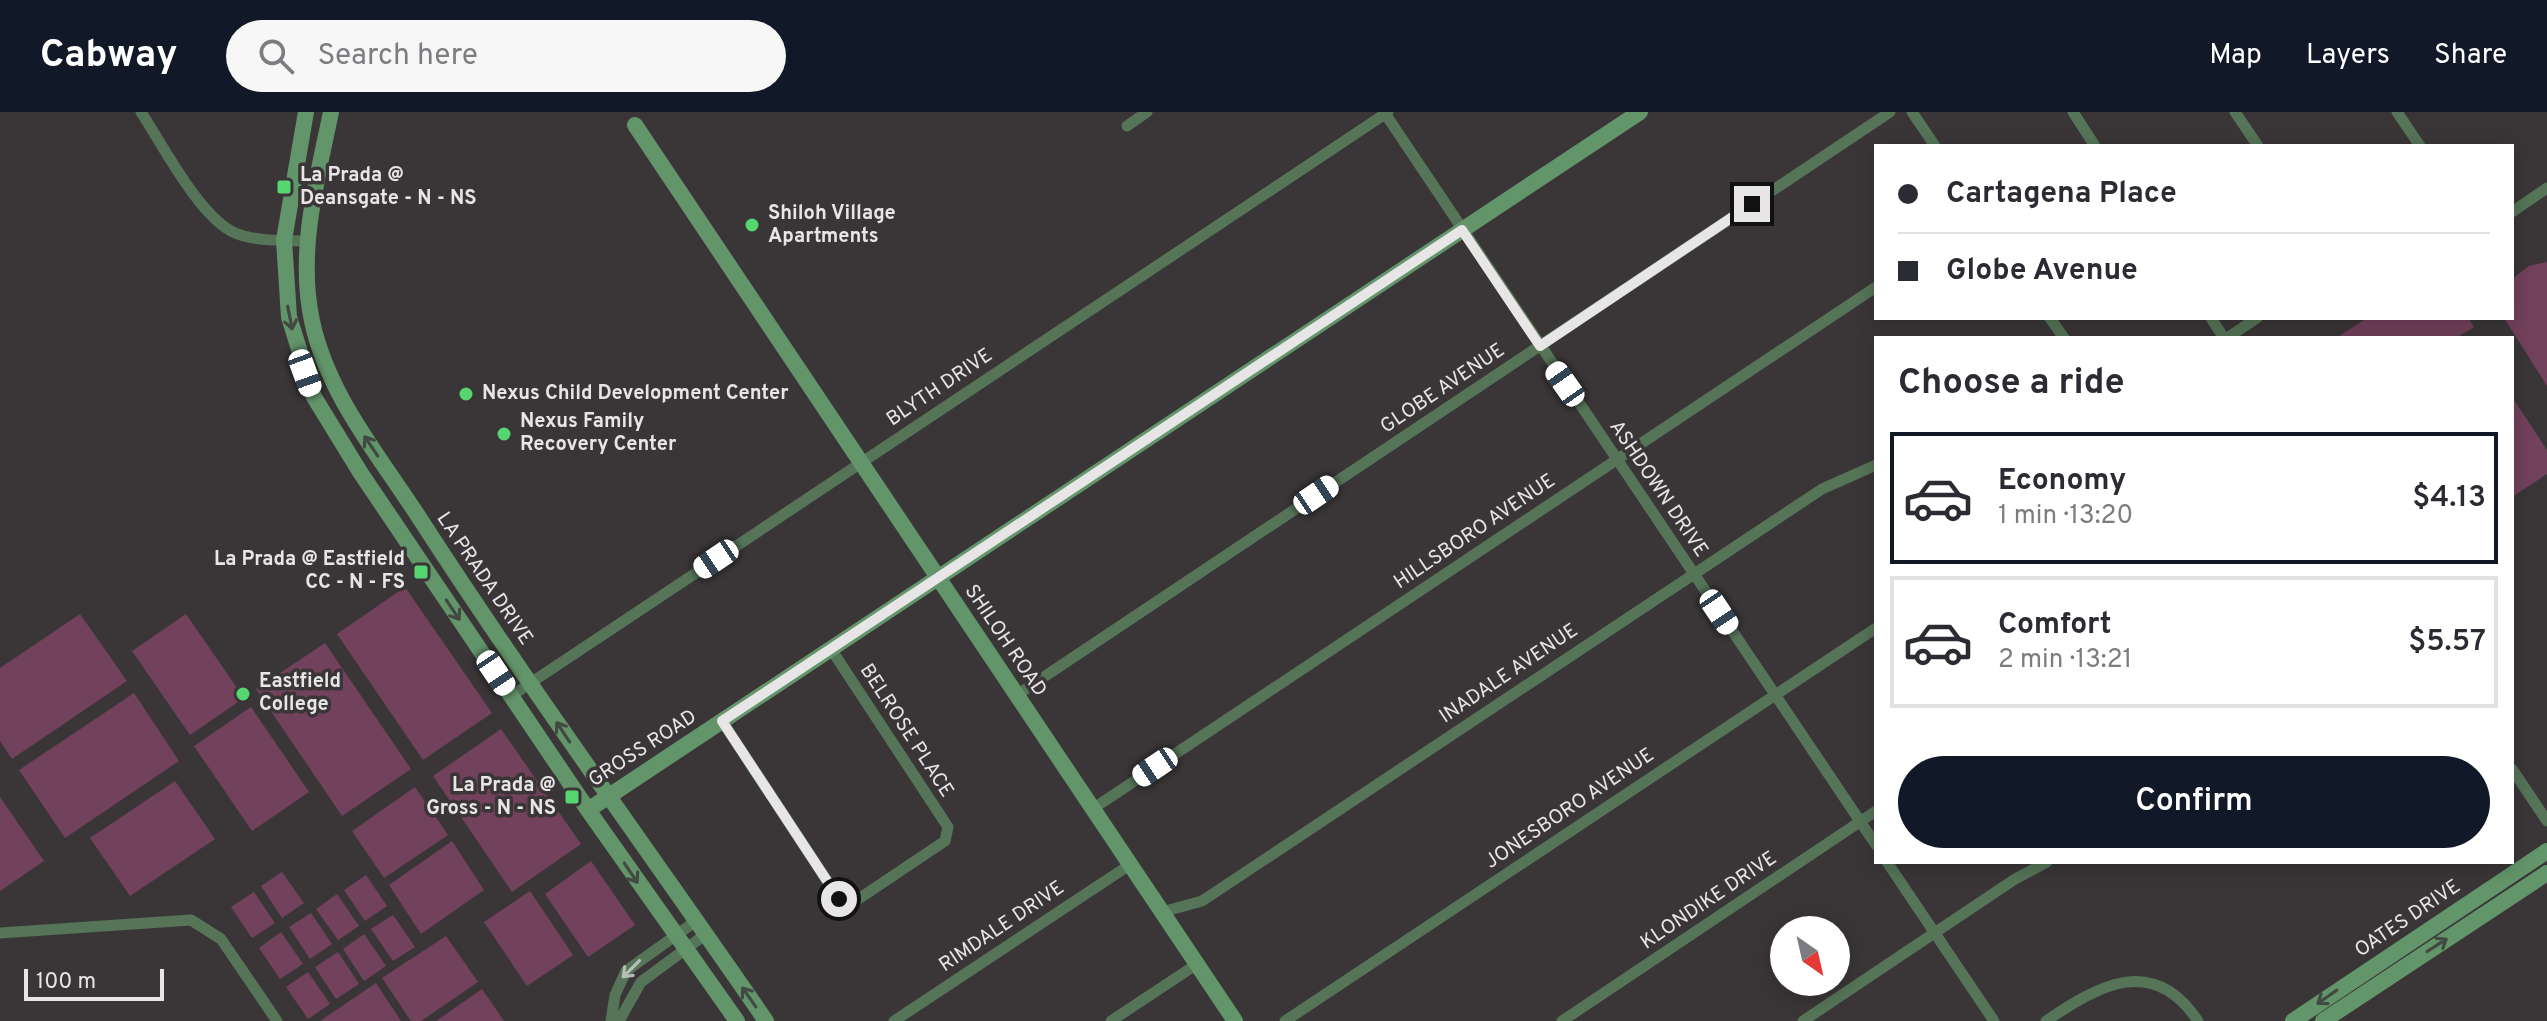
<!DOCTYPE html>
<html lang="en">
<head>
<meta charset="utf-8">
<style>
	body { margin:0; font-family:Overpass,sans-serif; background:#f7f7f7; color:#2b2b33; height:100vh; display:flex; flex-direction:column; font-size:30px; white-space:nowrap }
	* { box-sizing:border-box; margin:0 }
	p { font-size:26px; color:#7c7c81 }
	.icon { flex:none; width:44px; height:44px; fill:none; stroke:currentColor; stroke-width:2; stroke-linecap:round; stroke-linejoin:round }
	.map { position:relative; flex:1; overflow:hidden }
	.side { position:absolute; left:1874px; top:224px; width:640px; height:528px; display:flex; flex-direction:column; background:#fff; border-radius:0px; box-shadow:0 4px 20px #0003 }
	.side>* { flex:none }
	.banner { position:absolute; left:1874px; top:32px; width:640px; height:176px; border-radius:0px; box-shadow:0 4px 20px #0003; display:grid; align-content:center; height:176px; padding:0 24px; background:#fff }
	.needle { width:52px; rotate:146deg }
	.fabs { position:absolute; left:1770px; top:804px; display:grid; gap:16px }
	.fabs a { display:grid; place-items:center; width:80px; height:80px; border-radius:50%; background:#fff; box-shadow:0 4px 20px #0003; font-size:40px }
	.scale { position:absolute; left:24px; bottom:20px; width:140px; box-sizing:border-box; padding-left:8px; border:4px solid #e8e5e6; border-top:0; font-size:22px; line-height:28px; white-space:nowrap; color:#e8e5e6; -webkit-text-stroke:6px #3a3638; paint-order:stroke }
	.end { position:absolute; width:36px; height:36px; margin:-18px; border:10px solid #e8e5e6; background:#111; box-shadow:0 0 0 4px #111 }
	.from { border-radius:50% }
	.car { position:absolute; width:24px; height:48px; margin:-24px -12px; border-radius:10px; box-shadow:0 0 6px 2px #0007; background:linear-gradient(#fff 24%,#345 0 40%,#fff 0 76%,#345 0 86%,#fff 0) }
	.banner b { display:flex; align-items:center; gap:28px; height:76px; font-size:30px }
	.banner b+b { border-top:2px solid #e1e1e2 }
	.banner i { width:20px; height:20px; background:#2b2b33 }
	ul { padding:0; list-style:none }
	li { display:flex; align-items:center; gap:24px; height:132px; margin:0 16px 12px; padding:0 8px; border:4px solid #e1e1e2; border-radius:0px }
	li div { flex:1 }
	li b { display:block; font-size:30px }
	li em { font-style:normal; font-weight:600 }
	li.on { border-color:#111827 }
	li>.icon { width:72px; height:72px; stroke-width:1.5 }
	h2 { padding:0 24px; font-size:36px; line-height:96px }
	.cta { display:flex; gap:16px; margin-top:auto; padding:16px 24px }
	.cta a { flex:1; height:92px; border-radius:48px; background:#111827; color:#fff; font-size:32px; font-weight:600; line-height:92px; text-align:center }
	header { display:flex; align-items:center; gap:48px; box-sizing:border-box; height:112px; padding:0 40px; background:#111827; color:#fff }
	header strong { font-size:38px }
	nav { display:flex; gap:44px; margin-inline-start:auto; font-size:28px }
	.search { width:560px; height:72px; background:#f7f7f7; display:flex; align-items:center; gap:20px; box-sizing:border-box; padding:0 28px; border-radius:44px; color:#7c7c81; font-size:30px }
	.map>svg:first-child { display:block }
	.green { fill:#72415b }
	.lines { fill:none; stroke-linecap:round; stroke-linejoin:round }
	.street { stroke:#557458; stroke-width:11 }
	.secondary { stroke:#63956a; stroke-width:16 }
	.oneway { stroke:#424942 }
	.oneway2 { stroke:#b5bdb4 }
	.route { stroke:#e8e5e6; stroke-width:10 }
	.poi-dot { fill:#56d671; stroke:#3a3638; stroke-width:3 }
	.labels { text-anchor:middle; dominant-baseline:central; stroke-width:7; stroke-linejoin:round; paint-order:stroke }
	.poi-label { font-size:20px; font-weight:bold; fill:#e8e5e6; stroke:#3a3638; text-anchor:start }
	.street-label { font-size:20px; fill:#e8e5e6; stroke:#3a3638 }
</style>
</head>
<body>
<header>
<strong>Cabway</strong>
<div class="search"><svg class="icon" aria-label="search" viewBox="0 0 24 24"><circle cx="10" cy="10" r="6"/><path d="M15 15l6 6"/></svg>Search here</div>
<nav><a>Map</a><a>Layers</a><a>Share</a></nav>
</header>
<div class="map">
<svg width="2547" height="909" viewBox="0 0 2547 909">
	<rect width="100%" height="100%" fill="#3a3638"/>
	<path class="green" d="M2547 150V274L2504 206H2512V167L2529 154Z
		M2367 206H2468L2474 215 2456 226H2336Z
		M2512 285 2547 338V362L2512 385Z
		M405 475 492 601 423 648 337 522Z
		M80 502 127 569 12 647 0 629V556Z
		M186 502 244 586 190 623 132 539Z
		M325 531 411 657 342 704 256 577Z
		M134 581 179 649 65 726 19 658Z
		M251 595 309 680 252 719 194 634Z
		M501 617 581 732 512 780 433 664Z
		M175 669 215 727 130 784 90 726Z
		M415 675 448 723 384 766 352 719Z
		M0 685 44 749 0 779Z
		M452 729 484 778 421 822 389 773Z
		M591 749 635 813 588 845 545 782Z
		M282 760 304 791 282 806 261 774Z
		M366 763 387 794 365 809 344 778Z
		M530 779 573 843 527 874 484 810Z
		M254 780 275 811 252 826 231 795Z
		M337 782 359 814 338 828 316 797Z
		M311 801 332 832 310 847 289 815Z
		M393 803 415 835 393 849 371 817Z
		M281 820 303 852 280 867 259 836Z
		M364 822 386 854 364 869 343 837Z
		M446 824 478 870 421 909H411L382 866Z
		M338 840 359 872 336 887 315 855Z
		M308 860 330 892 308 907 286 875Z
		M376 871 401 909H320Z
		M482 877 504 909H436Z"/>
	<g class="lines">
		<path class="street" d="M141 0C162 32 200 106 235 121 257 130 285 128 308 129
			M1384 0 1876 733
			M1912 0 1935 34
			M2073 0 2095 34
			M2235 0 2258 34
			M2397 0 2420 34
			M1127 14 1147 0
			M2512 100 2547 76
			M2050 206 2064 226
			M2211 206 2224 226
			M2227 226 2257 206
			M1017 583 1890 0
			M511 584 1388 0
			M722 609 839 787 854 790 945 729 948 715 831 537
			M2512 657 2547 709
			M1094 696 1876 175
			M1887 750 1994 909
			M1162 800 1202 789 1822 377 1876 353
			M0 821 191 808 221 827 277 909
			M611 909 615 883 626 859 696 809
			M619 909 641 870 706 822
			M894 909 1131 752
			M1111 909 1197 852
			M1285 909 1876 516
			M1562 909 1876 699
			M1803 909 2015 767 2047 750
			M2046 909C2098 874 2153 841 2198 909"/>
		<path class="secondary" d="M306 0 284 128 289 205 314 285 360 360 588 698 737 909
			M331 0C317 68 297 140 312 209 328 285 382 347 422 410 532 580 651 742 766 909
			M635 13 1235 909
			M588 698 1640 0
			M2293 909 2547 739
			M2323 909 2547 761"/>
	</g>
	<defs><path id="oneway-shaft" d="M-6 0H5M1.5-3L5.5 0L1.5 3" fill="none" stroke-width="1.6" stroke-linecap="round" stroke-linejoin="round" transform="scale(2)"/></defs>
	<g class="oneway">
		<use href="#oneway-shaft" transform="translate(290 206) rotate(79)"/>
		<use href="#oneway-shaft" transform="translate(371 334) rotate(-124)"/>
		<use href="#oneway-shaft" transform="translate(453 498) rotate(56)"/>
		<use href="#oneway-shaft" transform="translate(563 620) rotate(-124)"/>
		<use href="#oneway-shaft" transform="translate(631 761) rotate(56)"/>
		<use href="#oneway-shaft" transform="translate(2437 833) rotate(-33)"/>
		<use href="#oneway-shaft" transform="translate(749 885) rotate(-125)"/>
		<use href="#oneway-shaft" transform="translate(2327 885) rotate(145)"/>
	</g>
	<use class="oneway2" href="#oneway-shaft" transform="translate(631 857) rotate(135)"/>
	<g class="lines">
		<path class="route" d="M839 787 722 609 1462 118 1540 234 1752 92"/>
	</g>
	<g class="poi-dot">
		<rect x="276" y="67" width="16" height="16" rx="4"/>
		<circle cx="752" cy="113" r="8"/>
		<circle cx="466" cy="282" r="8"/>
		<circle cx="504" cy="322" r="8"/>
		<rect x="413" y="452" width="16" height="16" rx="4"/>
		<circle cx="243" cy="582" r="8"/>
		<rect x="564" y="677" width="16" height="16" rx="4"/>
	</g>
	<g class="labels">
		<g class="poi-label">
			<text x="300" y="64">La Prada @<tspan x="300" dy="23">Deansgate - N - NS</tspan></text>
			<text x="768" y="102">Shiloh Village<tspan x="768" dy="23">Apartments</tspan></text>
			<text x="482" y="282">Nexus Child Development Center</text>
			<text x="520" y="310">Nexus Family<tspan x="520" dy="23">Recovery Center</tspan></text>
			<text x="405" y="448" text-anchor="end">La Prada @ Eastfield<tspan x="405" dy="23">CC - N - FS</tspan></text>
			<text x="259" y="570">Eastfield<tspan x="259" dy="23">College</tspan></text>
			<text x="556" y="674" text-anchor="end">La Prada @<tspan x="556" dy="23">Gross - N - NS</tspan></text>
		</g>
		<g class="street-label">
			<text transform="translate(940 276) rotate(-34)">BLYTH DRIVE</text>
			<text transform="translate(1443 277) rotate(-34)">GLOBE AVENUE</text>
			<text transform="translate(1658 377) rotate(56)">ASHDOWN DRIVE</text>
			<text transform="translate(1475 420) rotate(-34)">HILLSBORO AVENUE</text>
			<text transform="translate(484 467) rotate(56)">LA PRADA DRIVE</text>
			<text transform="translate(1005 529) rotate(56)">SHILOH ROAD</text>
			<text transform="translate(1509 562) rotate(-34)">INADALE AVENUE</text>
			<text transform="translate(906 619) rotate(57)">BELROSE PLACE</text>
			<text transform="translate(643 637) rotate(-33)">GROSS ROAD</text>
			<text transform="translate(1570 697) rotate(-34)">JONESBORO AVENUE</text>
			<text transform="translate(1709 789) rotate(-34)">KLONDIKE DRIVE</text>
			<text transform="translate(2408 807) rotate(-34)">OATES DRIVE</text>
			<text transform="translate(1002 815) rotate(-34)">RIMDALE DRIVE</text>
		</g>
	</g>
</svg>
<div class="fabs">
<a><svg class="needle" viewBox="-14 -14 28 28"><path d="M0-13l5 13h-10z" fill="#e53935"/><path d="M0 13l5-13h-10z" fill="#7c7c81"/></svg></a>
</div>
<div class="scale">100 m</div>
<i class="end from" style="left:839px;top:787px"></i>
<i class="end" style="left:1752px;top:92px"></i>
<i class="car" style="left:305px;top:261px;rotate:160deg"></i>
<i class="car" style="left:1565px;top:272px;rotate:325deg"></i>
<i class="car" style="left:1316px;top:383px;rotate:56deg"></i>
<i class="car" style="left:716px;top:447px;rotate:236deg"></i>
<i class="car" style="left:1719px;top:500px;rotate:146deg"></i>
<i class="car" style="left:496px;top:561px;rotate:146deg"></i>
<i class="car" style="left:1155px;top:655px;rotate:236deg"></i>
<div class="banner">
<b><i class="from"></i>Cartagena Place</b>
<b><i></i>Globe Avenue</b>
</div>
<section class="side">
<h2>Choose a ride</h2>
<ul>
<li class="on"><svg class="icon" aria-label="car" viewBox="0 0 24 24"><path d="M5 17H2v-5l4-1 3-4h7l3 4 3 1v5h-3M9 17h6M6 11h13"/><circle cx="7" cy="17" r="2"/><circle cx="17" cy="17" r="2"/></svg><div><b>Economy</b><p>1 min · 13:20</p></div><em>$4.13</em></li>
<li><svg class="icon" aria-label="car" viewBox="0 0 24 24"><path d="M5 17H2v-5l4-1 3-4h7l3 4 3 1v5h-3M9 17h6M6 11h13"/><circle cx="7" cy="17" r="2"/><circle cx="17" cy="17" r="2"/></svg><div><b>Comfort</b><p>2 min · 13:21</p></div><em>$5.57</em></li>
</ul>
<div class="cta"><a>Confirm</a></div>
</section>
</div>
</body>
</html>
